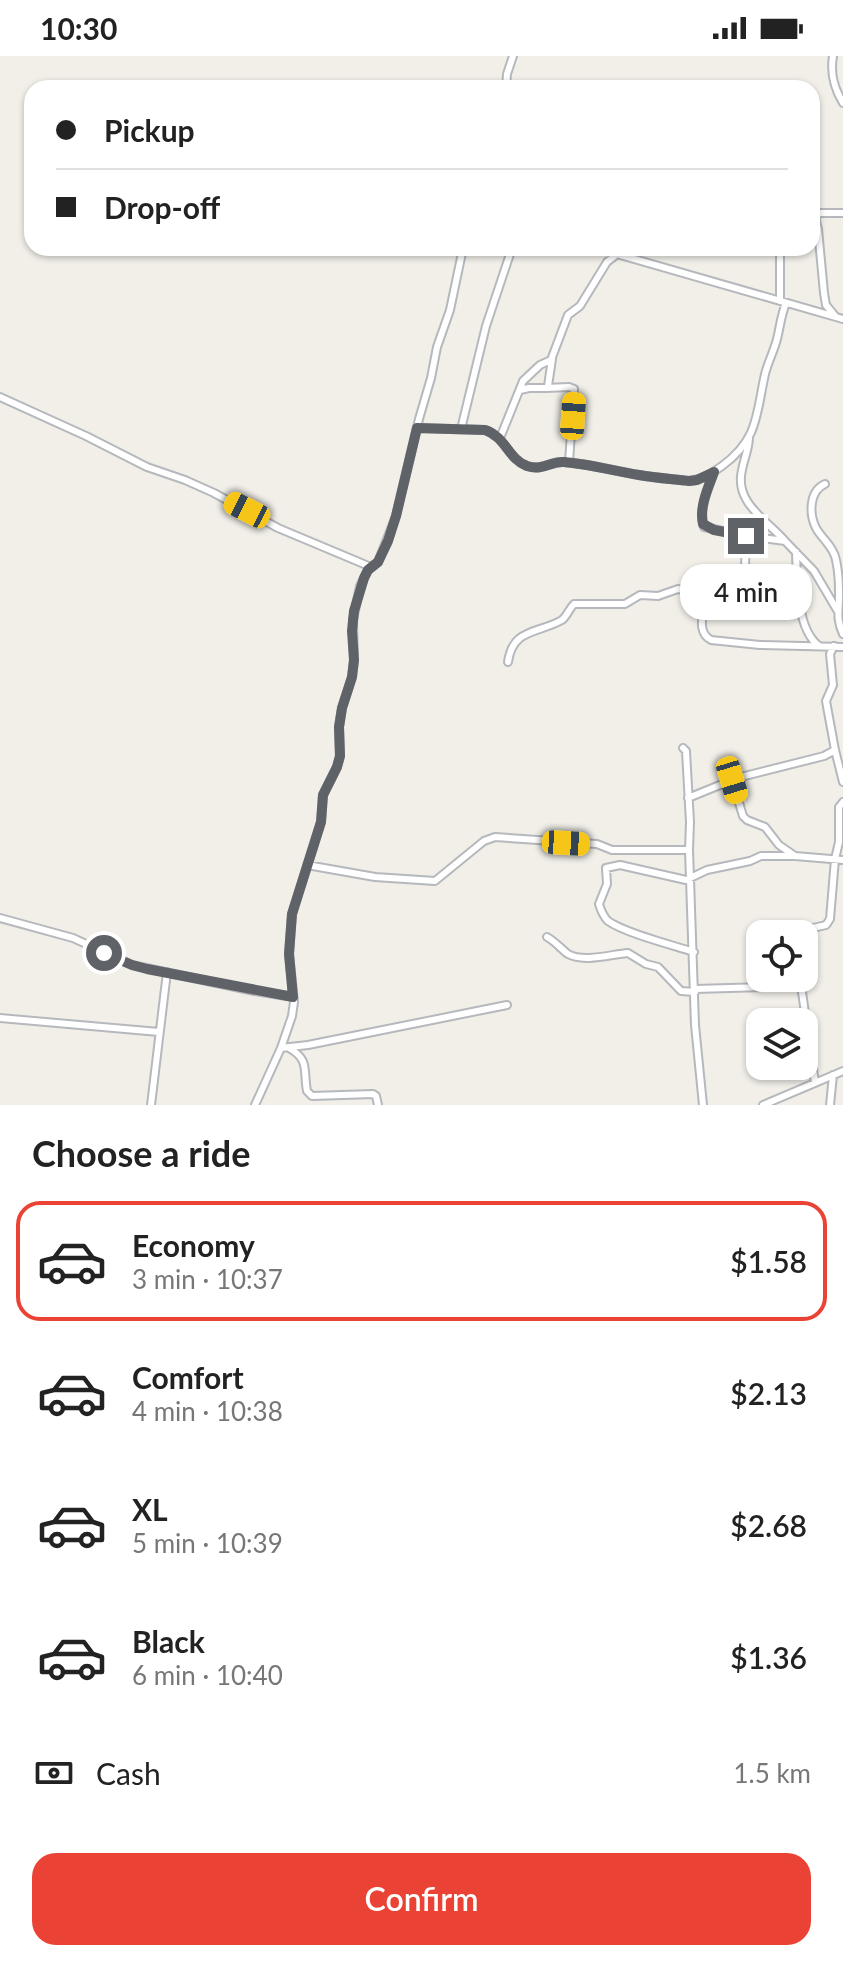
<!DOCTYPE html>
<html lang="en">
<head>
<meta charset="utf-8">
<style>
	body { margin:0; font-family:Lato,sans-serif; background:#f2f2f2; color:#222; height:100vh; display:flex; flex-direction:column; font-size:30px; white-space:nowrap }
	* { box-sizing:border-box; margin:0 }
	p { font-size:26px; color:#767676 }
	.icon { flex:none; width:44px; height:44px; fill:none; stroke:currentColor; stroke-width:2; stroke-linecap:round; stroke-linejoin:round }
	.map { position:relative; height:1049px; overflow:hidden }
	.side { display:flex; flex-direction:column; background:#fff; flex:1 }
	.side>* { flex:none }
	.top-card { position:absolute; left:24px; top:24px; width:796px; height:176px; border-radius:24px; box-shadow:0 2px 6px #0004; display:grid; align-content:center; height:176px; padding:0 32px; background:#fff }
	.controls { position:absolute; left:746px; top:864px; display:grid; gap:16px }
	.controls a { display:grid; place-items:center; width:72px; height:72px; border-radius:16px; background:#fff; box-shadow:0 2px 6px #0004; font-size:40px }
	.end { position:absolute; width:36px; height:36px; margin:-18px; border:10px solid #5f6368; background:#fff; box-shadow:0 0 0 4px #fff }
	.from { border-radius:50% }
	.bubble { position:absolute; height:56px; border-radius:24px; background:#fff; box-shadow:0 2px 6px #0004; font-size:26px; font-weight:600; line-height:56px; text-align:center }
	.car { position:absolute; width:24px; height:48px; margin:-24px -12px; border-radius:10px; box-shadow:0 0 6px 2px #0007; background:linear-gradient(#f5c518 24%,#345 0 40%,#f5c518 0 76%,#345 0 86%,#f5c518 0) }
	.top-card b { display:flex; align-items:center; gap:28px; height:76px; font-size:30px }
	.top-card b+b { border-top:2px solid #e0e0e0 }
	.top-card i { width:20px; height:20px; background:#222 }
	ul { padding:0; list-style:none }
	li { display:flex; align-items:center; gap:24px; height:120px; margin:0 16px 12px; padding:0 16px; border:4px solid transparent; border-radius:24px }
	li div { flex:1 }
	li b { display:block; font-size:30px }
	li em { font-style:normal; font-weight:600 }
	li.on { border-color:#ea4335 }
	li>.icon { width:72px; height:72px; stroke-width:1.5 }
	h2 { padding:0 32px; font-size:36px; line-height:96px }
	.pay { display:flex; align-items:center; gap:20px; height:88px; padding:0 32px; font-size:30px }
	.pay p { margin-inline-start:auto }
	.primary-button { display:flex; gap:16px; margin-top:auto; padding:16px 32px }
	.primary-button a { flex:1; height:92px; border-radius:24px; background:#ea4335; color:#fff; font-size:32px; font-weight:600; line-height:92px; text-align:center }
	.status { display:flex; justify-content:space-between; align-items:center; height:56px; padding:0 40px; background:#fff; direction:ltr }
	.status svg { height:22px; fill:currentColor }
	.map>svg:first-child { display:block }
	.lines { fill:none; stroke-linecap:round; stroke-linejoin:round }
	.street-casing { stroke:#b5b8bc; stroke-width:10 }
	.street { stroke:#fff; stroke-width:6 }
	.route { stroke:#5f6368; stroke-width:10 }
</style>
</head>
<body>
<div class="status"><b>10:30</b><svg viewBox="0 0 49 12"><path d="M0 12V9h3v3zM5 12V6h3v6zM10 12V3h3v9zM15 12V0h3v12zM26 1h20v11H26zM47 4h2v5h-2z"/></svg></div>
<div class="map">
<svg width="843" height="1049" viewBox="0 0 843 1049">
	<rect width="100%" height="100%" fill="#f1efe8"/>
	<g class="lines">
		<g class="street-casing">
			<path id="street" d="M833 0C830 18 834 32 843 47
				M506 32 507 18 513 0
				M596 192 843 263
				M780 192V245
				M835 260 826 249 824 237 818 173 815 161 820 157H843
				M546 332 569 331 574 333 569 406
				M520 334 529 332H546L548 330 552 303
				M0 341 86 380 147 411 185 424 214 437 278 472 371 511
				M417 372 485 374C506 381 508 403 527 410 542 415 550 405 564 406 589 408 614 415 639 419 655 422 672 423 689 425 702 424 712 417 722 410 759 383 756 358 765 318 768 306 774 295 777 283 780 271 781 259 786 247
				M461 373 486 270 512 192
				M500 382 523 325 540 309 551 304 568 259 580 250 607 206 616 199
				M749 383C748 395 744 403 742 414 734 447 767 464 785 485
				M714 416C708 433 698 454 704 471L746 480 785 485 814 515 837 554
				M825 428C809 435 809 458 816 472 822 483 834 491 836 504 838 513 839 525 839 535 840 552 835 561 843 578
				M796 496C797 522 796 573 819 590
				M745 512 746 480
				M834 590 830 598 833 629 826 645 835 694 843 726
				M508 606C513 572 537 578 562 564 567 560 569 553 574 548H625L640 539 658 540 678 533 700 537 704 540C705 556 695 575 711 584L760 589 843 591
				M683 692 686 695 690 766 689 794 695 969 703 1049
				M732 724 743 760 747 764 765 771 779 789 795 800
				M688 742 737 722 824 700 835 694
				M307 809 375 821 435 825 484 785 495 781 597 788 612 794H689
				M0 862 73 882 132 909 254 935 293 941
				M798 878 800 875 826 869 830 863 835 803 839 786V751L843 746
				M547 881C556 886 561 893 568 898 584 907 612 898 628 897L646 908 658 911 681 935 695 936
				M694 896C672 889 625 877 608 865 603 860 601 855 599 848L607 828 606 812 620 809 686 824 707 814 750 805 761 800H795L843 804
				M800 922 815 1027
				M695 933 800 930
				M0 962 159 976
				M281 992 308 989 507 949
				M289 992C310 1004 303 1014 307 1035L312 1040 373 1038 376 1040 378 1049
				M151 1049 167 916
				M255 1049 281 992 292 960 294 946 289 898 292 858 321 766 323 739 337 711 340 700 339 671 342 652 352 621 354 604 353 564 360 530 368 514 378 506 396 460 419 363 431 322 437 291 450 254 463 192
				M763 1049 843 1015
				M830 1049 833 1019"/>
		</g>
		<use href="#street" class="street"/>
	</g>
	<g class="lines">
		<path class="route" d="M104 897 132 909 147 913 293 941 289 898 292 858 321 766 323 739 337 711 340 700 339 671 342 652 352 621 354 604 352 575 354 555 364 522 368 514 378 506 388 485 396 460 417 372 485 374C506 381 508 403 527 410 544 415 550 405 564 406 589 408 614 415 639 419 655 422 672 423 689 425L697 424 714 416C708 432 699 451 703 468L714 474 746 480"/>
	</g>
</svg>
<div class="controls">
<a><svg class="icon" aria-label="locate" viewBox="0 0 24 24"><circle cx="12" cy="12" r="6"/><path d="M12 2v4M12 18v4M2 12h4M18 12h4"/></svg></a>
<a><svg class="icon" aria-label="layers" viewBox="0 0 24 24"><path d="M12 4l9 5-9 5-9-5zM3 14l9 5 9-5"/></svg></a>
</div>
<i class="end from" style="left:104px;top:897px"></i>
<i class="end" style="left:746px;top:480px"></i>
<div class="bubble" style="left:680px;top:508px;width:132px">4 min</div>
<i class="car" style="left:573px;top:360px;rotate:4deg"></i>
<i class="car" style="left:247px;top:454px;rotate:297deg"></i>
<i class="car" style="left:732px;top:724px;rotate:163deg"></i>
<i class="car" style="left:566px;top:787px;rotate:93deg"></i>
<div class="top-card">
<b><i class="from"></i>Pickup</b>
<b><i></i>Drop-off</b>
</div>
</div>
<section class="side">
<h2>Choose a ride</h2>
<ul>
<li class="on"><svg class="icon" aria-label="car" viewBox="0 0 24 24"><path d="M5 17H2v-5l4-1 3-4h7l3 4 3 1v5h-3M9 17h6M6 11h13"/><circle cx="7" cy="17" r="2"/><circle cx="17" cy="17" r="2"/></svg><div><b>Economy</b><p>3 min · 10:37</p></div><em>$1.58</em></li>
<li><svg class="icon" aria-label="car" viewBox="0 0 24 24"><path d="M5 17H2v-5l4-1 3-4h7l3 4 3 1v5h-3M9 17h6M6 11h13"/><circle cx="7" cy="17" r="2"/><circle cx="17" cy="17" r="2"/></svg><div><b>Comfort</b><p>4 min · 10:38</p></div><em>$2.13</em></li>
<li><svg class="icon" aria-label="car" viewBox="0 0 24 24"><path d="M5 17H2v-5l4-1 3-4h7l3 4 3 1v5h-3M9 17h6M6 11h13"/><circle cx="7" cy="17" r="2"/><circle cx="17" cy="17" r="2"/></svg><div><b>XL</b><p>5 min · 10:39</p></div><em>$2.68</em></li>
<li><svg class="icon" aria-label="car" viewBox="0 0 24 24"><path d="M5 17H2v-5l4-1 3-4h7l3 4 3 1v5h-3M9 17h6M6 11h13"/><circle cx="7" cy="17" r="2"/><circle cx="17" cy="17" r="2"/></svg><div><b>Black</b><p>6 min · 10:40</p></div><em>$1.36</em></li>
</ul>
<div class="pay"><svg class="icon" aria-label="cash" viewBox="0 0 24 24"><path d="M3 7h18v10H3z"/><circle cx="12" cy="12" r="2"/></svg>Cash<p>1.5 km</p></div>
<div class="primary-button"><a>Confirm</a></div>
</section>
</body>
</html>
